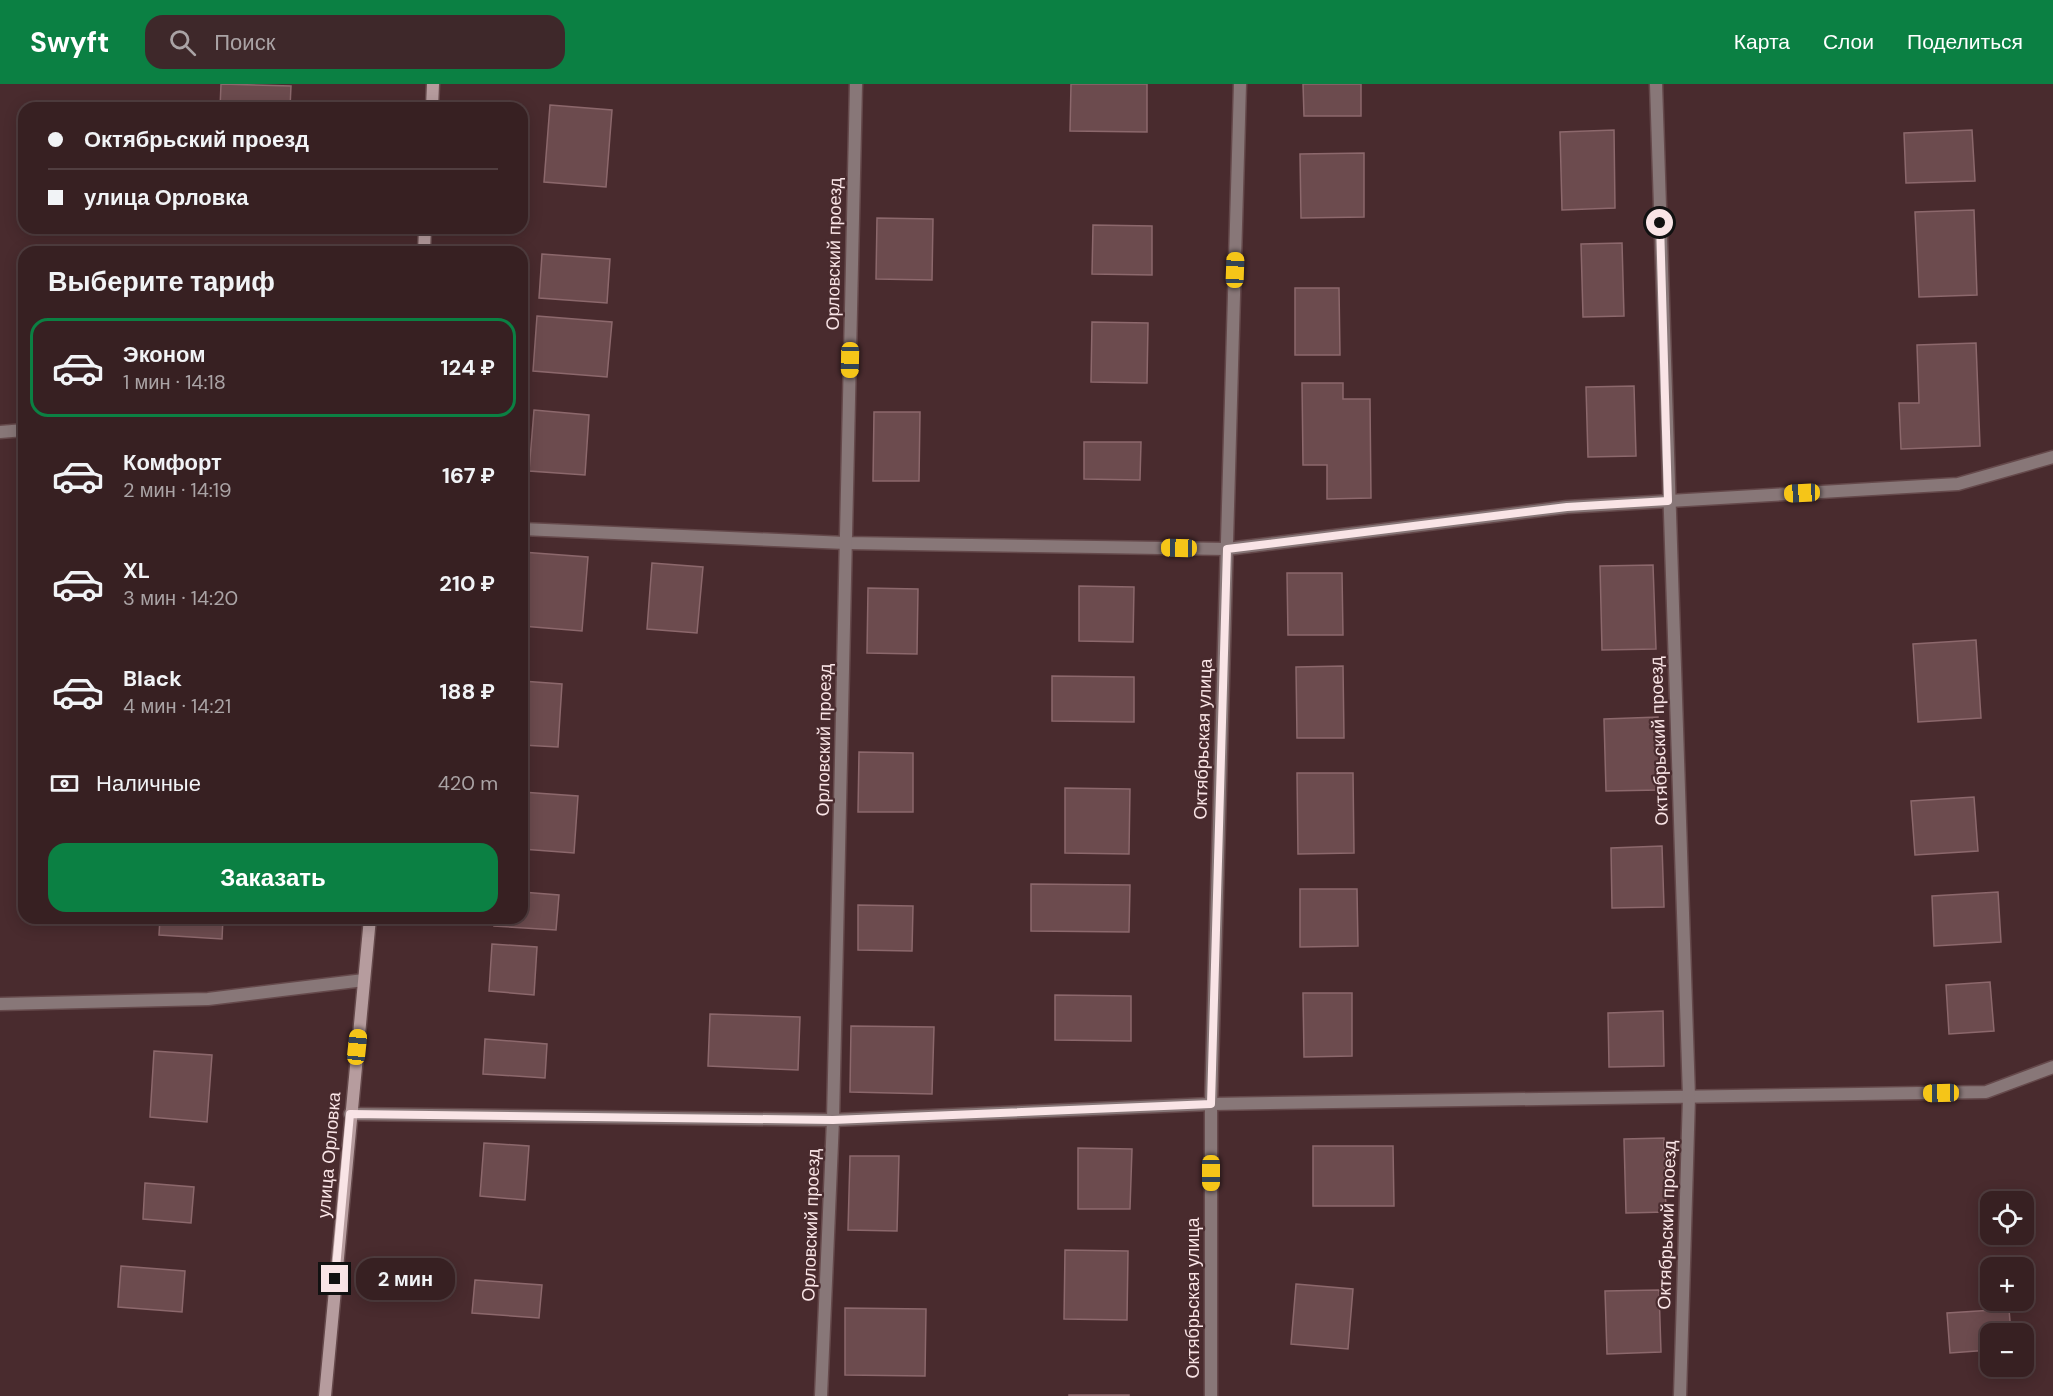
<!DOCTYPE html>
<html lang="ru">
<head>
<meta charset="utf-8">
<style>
	body { margin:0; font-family:"DM Sans",sans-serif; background:#3e282a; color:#f1f3f6; height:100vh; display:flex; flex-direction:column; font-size:22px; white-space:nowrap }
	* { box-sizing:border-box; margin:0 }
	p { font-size:20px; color:#aaa3a5 }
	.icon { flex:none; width:33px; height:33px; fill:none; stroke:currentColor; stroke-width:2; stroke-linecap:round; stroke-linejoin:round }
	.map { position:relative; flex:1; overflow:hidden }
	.side { position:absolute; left:18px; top:162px; width:510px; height:678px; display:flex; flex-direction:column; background:#372022; border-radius:18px; box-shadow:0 3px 15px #0003,0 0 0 2px #513e40 }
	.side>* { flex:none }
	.hud { position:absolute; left:18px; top:18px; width:510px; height:132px; border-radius:18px; box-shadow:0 3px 15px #0003,0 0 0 2px #513e40; display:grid; align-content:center; height:132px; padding:0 30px; background:#372022 }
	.controls { position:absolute; left:1980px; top:1107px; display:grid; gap:12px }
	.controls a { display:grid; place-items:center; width:54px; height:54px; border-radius:12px; background:#372022; box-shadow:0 3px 15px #0003,0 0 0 2px #513e40; font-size:30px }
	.end { position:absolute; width:27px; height:27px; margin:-14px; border:8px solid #f9e4e6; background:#111; box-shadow:0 0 0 3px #111 }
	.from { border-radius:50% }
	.bubble { position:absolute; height:42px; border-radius:18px; background:#372022; box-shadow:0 3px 15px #0003,0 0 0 2px #513e40; font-size:20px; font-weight:700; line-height:42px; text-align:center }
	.car { position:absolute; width:18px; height:36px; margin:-18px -9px; border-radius:8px; box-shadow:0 0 4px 2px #0007; background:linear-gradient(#f5c518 24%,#345 0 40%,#f5c518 0 76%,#345 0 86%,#f5c518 0) }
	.hud b { display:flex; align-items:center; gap:21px; height:57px; font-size:22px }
	.hud b+b { border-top:2px solid #513e40 }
	.hud i { width:15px; height:15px; background:#f1f3f6 }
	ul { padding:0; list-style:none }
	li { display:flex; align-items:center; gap:18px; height:99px; margin:0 12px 9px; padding:0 18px; border:3px solid transparent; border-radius:18px }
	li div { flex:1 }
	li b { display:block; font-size:22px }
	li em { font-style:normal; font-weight:700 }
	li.active { border-color:#0b8043 }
	li>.icon { width:54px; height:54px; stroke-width:1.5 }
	h2 { padding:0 30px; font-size:27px; line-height:72px }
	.pay { display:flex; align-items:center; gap:15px; height:66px; padding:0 30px; font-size:22px }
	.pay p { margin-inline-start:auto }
	.primary-button { display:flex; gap:12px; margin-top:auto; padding:12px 30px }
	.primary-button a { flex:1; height:69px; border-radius:18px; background:#0b8043; color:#fff; font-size:24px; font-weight:700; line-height:69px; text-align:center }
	header { display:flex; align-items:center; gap:36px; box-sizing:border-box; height:84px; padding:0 30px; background:#0b8043; color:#fff }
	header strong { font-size:28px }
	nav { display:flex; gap:33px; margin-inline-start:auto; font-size:21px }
	.search { width:420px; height:54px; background:#3e282a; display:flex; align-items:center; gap:15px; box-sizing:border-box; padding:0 21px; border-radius:18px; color:#aaa3a5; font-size:22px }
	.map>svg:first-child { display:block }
	.building { fill:#6c4b4e; stroke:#8c686c; stroke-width:1.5 }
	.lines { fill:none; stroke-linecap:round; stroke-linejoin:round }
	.lane-casing { stroke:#65494b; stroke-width:15 }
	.street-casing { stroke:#65494b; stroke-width:15 }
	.secondary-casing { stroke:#65494b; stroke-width:15 }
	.lane { stroke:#887778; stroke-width:12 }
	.street { stroke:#887778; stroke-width:12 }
	.secondary { stroke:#b69c9e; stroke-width:12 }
	.route { stroke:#f9e4e6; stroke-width:8 }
	.labels { text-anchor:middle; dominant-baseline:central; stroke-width:4.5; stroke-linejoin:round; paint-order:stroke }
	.street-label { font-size:18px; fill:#f9e4e6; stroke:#492b2e }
</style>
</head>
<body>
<header>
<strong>Swyft</strong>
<div class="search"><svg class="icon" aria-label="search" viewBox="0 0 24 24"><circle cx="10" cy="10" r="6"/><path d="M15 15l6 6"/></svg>Поиск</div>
<nav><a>Карта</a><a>Слои</a><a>Поделиться</a></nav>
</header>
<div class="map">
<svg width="2053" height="1312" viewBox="0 0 2053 1312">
	<rect width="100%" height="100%" fill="#492b2e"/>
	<path class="building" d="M221 0 291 2 290 24H220Z
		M1071 0H1147V48L1070 47Z
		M1303 0H1361V32H1304Z
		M550 21 612 26 606 103 544 98Z
		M1614 46 1615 124 1562 126 1560 48Z
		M1972 46 1975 97 1906 99 1904 49Z
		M1364 69V133L1301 134 1300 70Z
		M1974 126 1977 211 1919 213 1915 128Z
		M877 134 933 135 932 196 876 195Z
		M1093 141 1152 142V191L1092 190Z
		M1622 159 1624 232 1583 233 1581 160Z
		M542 170 610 175 607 219 539 214Z
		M1295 204H1339L1340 271H1295Z
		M537 232 612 238 607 293 533 287Z
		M1092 238 1148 239 1147 299 1091 298Z
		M1976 259 1980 362 1901 365 1899 319H1919L1917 261Z
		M1302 299H1343V315H1370L1371 414 1327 415V381H1303Z
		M1634 302 1636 372 1588 373 1586 303Z
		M534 326 589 331 585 391 529 387Z
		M874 328H920L919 397H873Z
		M1084 358H1141L1140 396 1084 395Z
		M522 468 588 473 582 547 522 542Z
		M652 479 703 483 697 549 647 545Z
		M1653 481 1656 565 1602 566 1600 482Z
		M1287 489H1342L1343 551H1288Z
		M1079 502 1134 503 1133 558 1079 557Z
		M868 504 918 505 917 570 867 569Z
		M1976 556 1981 634 1918 638 1913 560Z
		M1343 582 1344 654H1297L1296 583Z
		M1052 592 1134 593V638L1052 637Z
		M522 597 562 600 558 663 522 661Z
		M1658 633 1660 706 1606 707 1604 635Z
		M859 668 913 669V728H858Z
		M1297 689H1353L1354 769 1298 770Z
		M1065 704 1130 705 1129 770 1065 769Z
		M522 708 578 712 574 769 522 765Z
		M1974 713 1978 767 1915 771 1911 717Z
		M1662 762 1664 823 1612 824 1611 764Z
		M1031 800 1130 801 1129 848 1031 847Z
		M1300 805H1357L1358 862 1300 863Z
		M522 808 559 811 556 846 494 842 495 834H522Z
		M1998 808 2001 858 1934 862 1932 812Z
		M858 821 913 822 912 867 858 866Z
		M160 834H223L222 855 159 851Z
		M492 860 537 863 534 911 489 907Z
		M1990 898 1994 947 1949 950 1946 901Z
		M1303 909H1352V972L1304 973Z
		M1055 911 1131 912V957L1055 956Z
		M1663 927 1664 982 1609 983 1608 929Z
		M710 930 800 933 798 986 708 982Z
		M851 942 934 943 932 1010 850 1008Z
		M485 955 547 960 545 994 483 990Z
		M154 967 212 971 207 1038 150 1033Z
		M1664 1054 1666 1128 1626 1129 1624 1055Z
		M484 1059 529 1062 525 1116 480 1112Z
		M1313 1062H1393L1394 1122H1313Z
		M1078 1064 1132 1065 1130 1125H1078Z
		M850 1072H899L897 1147 848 1146Z
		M145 1099 194 1103 191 1139 143 1135Z
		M1065 1166 1128 1167 1127 1236 1064 1235Z
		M121 1182 185 1187 182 1228 118 1223Z
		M475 1196 542 1201 539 1234 472 1229Z
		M1296 1200 1353 1205 1348 1265 1291 1260Z
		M1659 1206 1661 1268 1607 1270 1605 1207Z
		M845 1224 926 1225 925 1292 845 1291Z
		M2009 1225 2011 1250H1990V1266L1950 1269 1947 1229Z
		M1069 1311H1129V1312H1069Z"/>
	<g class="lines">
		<g class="lane-casing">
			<path id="lane" d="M0 348 24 346
				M522 445 846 459 1227 465 1567 423 1958 400 2053 373
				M0 920 208 915 364 896
				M350 1030 833 1036 1211 1020 1986 1008 2053 983"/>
		</g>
		<g class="street-casing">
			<path id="street" d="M1656 0 1689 1013 1680 1312
				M821 1312 833 1036 856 0
				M1211 1312V1020L1240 0"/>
		</g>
		<g class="secondary-casing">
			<path id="secondary" d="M432 24 433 0
				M424 168 425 144
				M325 1312 370 834"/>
		</g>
		<use href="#lane" class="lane"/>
		<use href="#street" class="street"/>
		<use href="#secondary" class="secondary"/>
	</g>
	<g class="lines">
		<path class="route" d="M335 1195 350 1030 833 1036 1211 1020 1227 465 1567 423 1668 417 1660 139"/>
	</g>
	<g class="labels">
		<g class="street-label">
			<text transform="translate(834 170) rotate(-89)">Орловский проезд</text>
			<text transform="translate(1203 655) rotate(-88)">Октябрьская улица</text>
			<text transform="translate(824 656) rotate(-89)">Орловский проезд</text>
			<text transform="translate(1659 657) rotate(-92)">Октябрьский проезд</text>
			<text transform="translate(329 1071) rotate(-85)">улица Орловка</text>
			<text transform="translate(811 1141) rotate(-88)">Орловский проезд</text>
			<text transform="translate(1667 1141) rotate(-88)">Октябрьский проезд</text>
			<text transform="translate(1193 1214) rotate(-90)">Октябрьская улица</text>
		</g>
	</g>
</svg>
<div class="controls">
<a><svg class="icon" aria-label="locate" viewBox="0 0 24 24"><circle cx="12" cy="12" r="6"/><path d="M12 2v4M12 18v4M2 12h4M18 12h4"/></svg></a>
<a>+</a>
<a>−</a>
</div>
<i class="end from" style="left:1660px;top:139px"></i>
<i class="end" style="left:335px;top:1195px"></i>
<div class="bubble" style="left:356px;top:1174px;width:99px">2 мин</div>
<i class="car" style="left:1235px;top:186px;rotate:2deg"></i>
<i class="car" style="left:850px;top:276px;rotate:181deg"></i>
<i class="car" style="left:1802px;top:409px;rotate:267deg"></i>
<i class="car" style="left:1179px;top:464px;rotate:271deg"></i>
<i class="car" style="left:357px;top:963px;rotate:6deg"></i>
<i class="car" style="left:1941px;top:1009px;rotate:269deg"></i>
<i class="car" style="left:1211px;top:1089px;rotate:180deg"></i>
<div class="hud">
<b><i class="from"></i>Октябрьский проезд</b>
<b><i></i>улица Орловка</b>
</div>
<section class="side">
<h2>Выберите тариф</h2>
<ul>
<li class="active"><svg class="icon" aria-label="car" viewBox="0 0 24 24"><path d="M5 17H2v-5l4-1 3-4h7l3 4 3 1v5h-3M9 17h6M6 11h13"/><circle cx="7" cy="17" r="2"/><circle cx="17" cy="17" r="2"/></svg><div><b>Эконом</b><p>1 мин · 14:18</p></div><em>124 ₽</em></li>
<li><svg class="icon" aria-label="car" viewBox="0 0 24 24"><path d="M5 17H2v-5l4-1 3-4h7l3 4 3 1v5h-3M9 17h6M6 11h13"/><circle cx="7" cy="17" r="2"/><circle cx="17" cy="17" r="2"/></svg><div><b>Комфорт</b><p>2 мин · 14:19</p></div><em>167 ₽</em></li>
<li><svg class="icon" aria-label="car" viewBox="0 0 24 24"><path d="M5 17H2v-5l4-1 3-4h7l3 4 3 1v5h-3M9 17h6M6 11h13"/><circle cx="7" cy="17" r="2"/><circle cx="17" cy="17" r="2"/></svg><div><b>XL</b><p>3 мин · 14:20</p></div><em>210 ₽</em></li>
<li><svg class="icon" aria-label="car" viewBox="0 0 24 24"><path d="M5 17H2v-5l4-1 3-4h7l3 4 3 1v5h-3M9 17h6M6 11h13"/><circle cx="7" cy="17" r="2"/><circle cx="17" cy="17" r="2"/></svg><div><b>Black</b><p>4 мин · 14:21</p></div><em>188 ₽</em></li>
</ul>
<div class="pay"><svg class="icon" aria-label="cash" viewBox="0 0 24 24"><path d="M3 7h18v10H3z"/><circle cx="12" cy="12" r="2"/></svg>Наличные<p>420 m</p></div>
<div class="primary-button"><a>Заказать</a></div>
</section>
</div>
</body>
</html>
